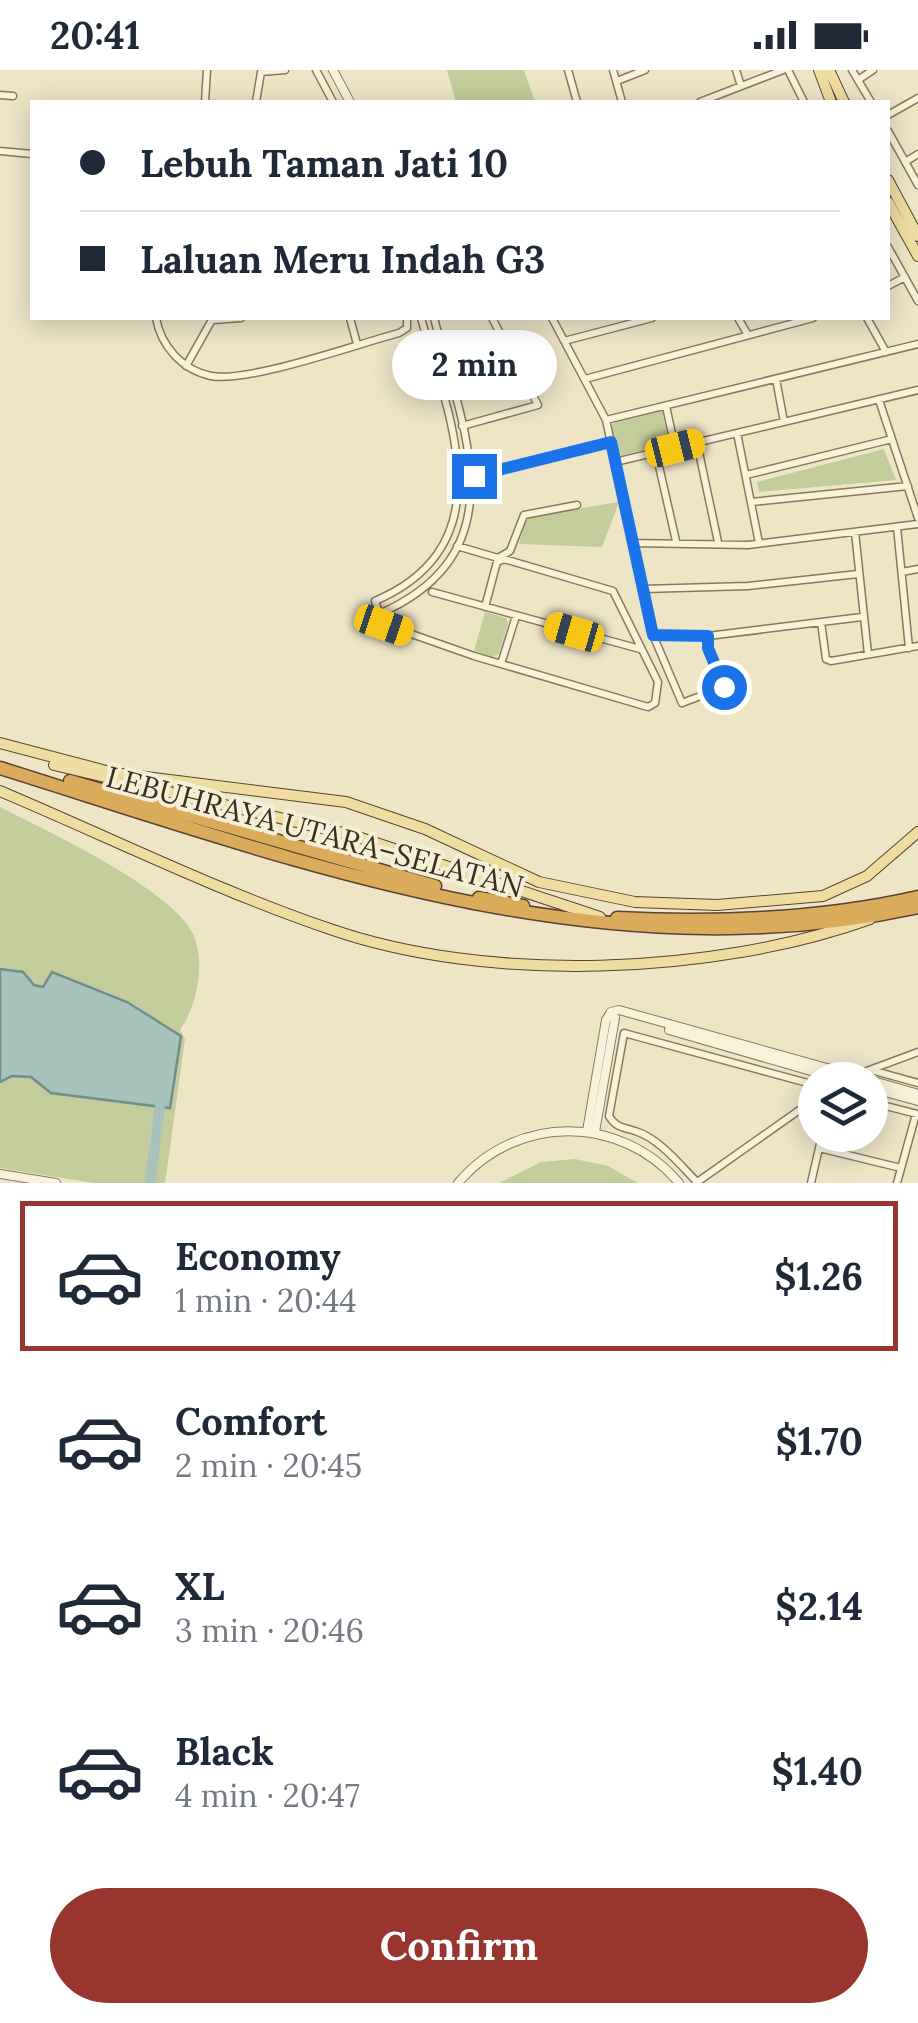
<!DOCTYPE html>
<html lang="en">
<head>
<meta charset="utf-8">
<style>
	body { margin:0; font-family:Lora,serif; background:#f2f2f3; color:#1f2937; height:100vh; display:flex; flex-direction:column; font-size:38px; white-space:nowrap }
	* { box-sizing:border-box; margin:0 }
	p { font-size:32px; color:#747a83 }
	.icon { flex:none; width:55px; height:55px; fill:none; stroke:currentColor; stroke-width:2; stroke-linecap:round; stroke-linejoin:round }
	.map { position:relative; height:1113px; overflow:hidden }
	.details { display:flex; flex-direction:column; background:#fff; flex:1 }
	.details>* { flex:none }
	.banner { position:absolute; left:30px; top:30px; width:860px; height:220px; border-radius:0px; box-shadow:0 5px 25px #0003; display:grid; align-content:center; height:220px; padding:0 50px; background:#fff }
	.controls { position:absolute; left:798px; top:992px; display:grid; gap:20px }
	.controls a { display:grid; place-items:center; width:90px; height:90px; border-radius:50%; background:#fff; box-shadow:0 5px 25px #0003; font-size:50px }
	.end { position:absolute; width:45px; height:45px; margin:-22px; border:12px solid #1a73e8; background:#fff; box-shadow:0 0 0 5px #fff }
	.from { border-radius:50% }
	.bubble { position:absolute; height:70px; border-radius:35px; background:#fff; box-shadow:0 5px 25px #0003; font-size:32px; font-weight:700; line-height:70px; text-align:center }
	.car { position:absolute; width:30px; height:60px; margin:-30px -15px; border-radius:12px; box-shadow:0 0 8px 2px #0007; background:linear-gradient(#f5c518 24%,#345 0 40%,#f5c518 0 76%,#345 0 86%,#f5c518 0) }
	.banner b { display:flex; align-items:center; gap:35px; height:95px; font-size:38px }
	.banner b+b { border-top:2px solid #e0e1e3 }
	.banner i { width:25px; height:25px; background:#1f2937 }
	ul { padding:18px 0 0; list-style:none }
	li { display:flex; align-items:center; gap:30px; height:150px; margin:0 20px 15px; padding:0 30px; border:5px solid transparent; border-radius:0px }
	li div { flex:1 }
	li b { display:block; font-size:38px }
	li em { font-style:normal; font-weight:700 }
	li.current { border-color:#97352e }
	li>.icon { width:90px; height:90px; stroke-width:1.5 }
	.primary-button { display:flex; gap:20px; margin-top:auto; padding:20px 50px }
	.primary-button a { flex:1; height:115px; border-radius:60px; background:#97352e; color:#fff; font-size:40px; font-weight:700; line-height:115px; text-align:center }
	.status { display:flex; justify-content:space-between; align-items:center; height:70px; padding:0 50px; background:#fff; direction:ltr }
	.status svg { height:28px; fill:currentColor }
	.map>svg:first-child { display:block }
	.green { fill:#c3cc9b }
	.water { fill:#a8c2bc; stroke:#6f908a; stroke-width:2.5 }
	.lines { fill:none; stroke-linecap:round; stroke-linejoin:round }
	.river { stroke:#a8c2bc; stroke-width:10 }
	.minor-casing { stroke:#89785d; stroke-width:9 }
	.tertiary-casing { stroke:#89785d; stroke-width:10 }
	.primary-casing { stroke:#574531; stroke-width:12 }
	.motorway-casing { stroke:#574531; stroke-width:15 }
	.minor { stroke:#f8f2db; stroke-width:6 }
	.tertiary { stroke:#f8f2db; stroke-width:8 }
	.primary { stroke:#efdca1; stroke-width:10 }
	.motorway { stroke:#daab5b; stroke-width:12 }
	.route { stroke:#1a73e8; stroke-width:12 }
	.labels { text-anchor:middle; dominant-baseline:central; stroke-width:8; stroke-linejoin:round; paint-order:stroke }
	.street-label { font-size:30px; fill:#3a2e20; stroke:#f5efd7 }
</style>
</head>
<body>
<div class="status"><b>20:41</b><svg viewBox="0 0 49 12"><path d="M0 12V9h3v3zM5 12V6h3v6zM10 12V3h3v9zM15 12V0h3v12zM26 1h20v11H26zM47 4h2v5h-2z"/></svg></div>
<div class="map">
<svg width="918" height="1113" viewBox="0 0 918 1113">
	<rect width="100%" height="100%" fill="#eee5c7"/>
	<path class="green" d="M447 0H524L535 32H456Z
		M662 339 669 374 619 386 611 356 618 349Z
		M884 379 896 410 759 422 757 412Z
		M619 432 602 477 519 474 527 447Z
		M485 542 506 548 508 553 499 584 493 587 474 581Z
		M0 737C45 760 172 819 193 864 206 892 197 936 180 960L185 969 165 1113H94L0 1098Z
		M575 1089 608 1096 638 1113H499L541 1092Z"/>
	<path class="water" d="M0 899 23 902 34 915 43 917 52 902 127 932 181 966 170 1038 51 1023 31 1007 12 1006 0 1012Z"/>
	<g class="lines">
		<path class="river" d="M150 1113 160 1037"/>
		<g class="minor-casing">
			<path id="minor" d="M316 0 333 32
				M568 0 577 32
				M613 0 622 32
				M736 0 741 16
				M788 0 804 32
				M852 0 871 32
				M858 10 873 0
				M617 11 645 0
				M0 25 13 26
				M205 32 207 0
				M256 32 261 2 285 0
				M700 32 783 0
				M888 45 918 28
				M888 61 918 115
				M0 81 32 84
				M905 92 918 84
				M888 177 918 231
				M888 216 905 207
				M156 248C161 276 182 300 211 306 249 313 357 274 399 263L407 258V248
				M350 248 357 274
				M421 248C450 349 506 475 375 531L383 554 474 586 648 637 655 633 658 612 613 521 504 489 497 492 485 537
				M552 248 606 350 653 565 682 633 724 617 708 578V566
				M738 248 748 265
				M867 248 886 282
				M213 250 241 248
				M564 271 652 248
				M186 296 213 248
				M585 309 813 248
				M776 309 784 352
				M879 330 918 448
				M666 336 675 378
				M606 350 918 274
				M462 356 538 335 492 248
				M737 363 759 473
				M697 373 718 472
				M656 383 676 471
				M615 392 918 320
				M746 405 892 369
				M474 406 611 372
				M751 432 908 416
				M897 457 909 578
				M855 462 868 584
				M634 473 748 475 918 454
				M457 476 498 488 510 481 524 445 577 435
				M902 502 918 499
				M643 519 748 516 858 504
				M432 522 640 579
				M379 544C521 482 463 359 434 248
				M821 552 826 589 831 591 918 576
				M653 565 708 566 862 547
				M501 594 516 546
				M871 1000 918 1013
				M856 1005 918 982
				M870 1032 917 1044
				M819 1078 901 1098
				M697 1112C680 1095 659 1068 635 1061 623 1057 616 1058 609 1046L624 963 815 1015
				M696 1113 815 1029
				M811 1113 822 1065
				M897 1113 916 1044"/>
		</g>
		<g class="tertiary-casing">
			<path id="tertiary" d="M333 0 350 32
				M611 942 619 940 870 1010
				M669 960 842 1010
				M870 1010 918 1024
				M870 1018 918 1031
				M587 1061 606 950 611 942
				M595 1062 615 948
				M0 1104 56 1113
				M458 1113C516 1044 621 1044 679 1113"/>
		</g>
		<g class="primary-casing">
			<path id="primary" d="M819 0 831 32
				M829 0 844 32
				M888 110 918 166
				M888 132 918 186
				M0 673 114 703 346 732 425 759 539 812 635 832 717 835 823 826 867 806 918 762
				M54 695 352 765 600 847
				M0 721C109 767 218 821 330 859 488 914 714 905 870 849"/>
		</g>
		<g class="motorway-casing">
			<path id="motorway" d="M0 698C300 792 600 906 918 837
				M70 711 435 816
				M479 828 523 836
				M617 848C716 853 821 849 918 827"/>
		</g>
		<use href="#minor" class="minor"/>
		<use href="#tertiary" class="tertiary"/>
		<use href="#primary" class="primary"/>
		<use href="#motorway" class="motorway"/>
	</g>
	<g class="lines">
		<path class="route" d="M474 406 611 372 653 565 708 566V578L724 617"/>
	</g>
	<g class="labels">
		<g class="street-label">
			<text transform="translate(315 761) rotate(15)">LEBUHRAYA UTARA–SELATAN</text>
		</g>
	</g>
</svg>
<div class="controls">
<a><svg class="icon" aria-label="layers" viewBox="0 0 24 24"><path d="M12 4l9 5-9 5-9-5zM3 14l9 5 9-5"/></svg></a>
</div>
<i class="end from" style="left:724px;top:617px"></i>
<i class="end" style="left:474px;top:406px"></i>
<div class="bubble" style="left:392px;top:260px;width:165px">2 min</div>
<i class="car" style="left:675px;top:378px;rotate:76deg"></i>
<i class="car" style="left:384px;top:555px;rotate:109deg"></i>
<i class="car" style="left:574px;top:562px;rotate:286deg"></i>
<div class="banner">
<b><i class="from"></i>Lebuh Taman Jati 10</b>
<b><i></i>Laluan Meru Indah G3</b>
</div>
</div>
<section class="details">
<ul>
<li class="current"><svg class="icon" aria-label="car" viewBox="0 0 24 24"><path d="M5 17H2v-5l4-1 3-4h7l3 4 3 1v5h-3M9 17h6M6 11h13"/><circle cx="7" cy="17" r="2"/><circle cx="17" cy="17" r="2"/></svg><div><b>Economy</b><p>1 min · 20:44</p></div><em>$1.26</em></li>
<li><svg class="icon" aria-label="car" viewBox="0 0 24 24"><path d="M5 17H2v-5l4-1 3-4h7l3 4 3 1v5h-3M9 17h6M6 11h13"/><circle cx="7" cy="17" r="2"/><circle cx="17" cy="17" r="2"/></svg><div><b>Comfort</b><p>2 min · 20:45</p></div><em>$1.70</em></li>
<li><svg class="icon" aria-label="car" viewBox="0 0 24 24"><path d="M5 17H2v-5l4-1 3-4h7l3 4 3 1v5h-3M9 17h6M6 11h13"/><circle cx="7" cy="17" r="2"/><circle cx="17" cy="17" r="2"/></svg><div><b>XL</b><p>3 min · 20:46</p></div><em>$2.14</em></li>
<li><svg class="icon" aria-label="car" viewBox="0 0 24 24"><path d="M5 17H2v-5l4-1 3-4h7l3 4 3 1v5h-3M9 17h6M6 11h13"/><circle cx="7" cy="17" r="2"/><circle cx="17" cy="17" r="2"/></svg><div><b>Black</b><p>4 min · 20:47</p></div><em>$1.40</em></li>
</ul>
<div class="primary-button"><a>Confirm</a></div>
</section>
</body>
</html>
